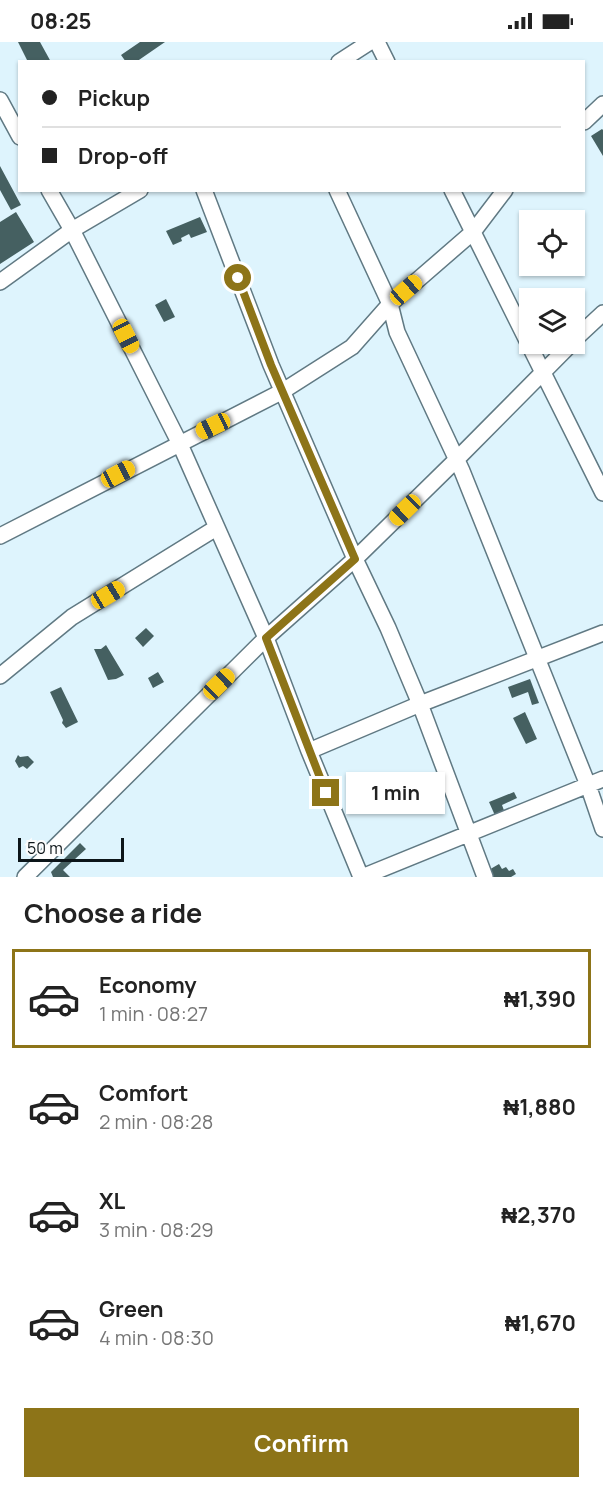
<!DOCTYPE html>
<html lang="en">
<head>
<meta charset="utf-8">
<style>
	body { margin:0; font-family:Manrope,sans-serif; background:#f2f2f2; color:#222; height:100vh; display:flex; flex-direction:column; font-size:22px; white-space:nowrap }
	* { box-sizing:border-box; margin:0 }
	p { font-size:20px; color:#767676 }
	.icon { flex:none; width:33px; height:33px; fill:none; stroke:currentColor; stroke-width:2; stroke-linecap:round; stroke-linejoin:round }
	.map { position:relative; height:835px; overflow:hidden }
	.details { display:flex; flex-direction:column; background:#fff; flex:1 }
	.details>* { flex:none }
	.top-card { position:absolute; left:18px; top:18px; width:567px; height:132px; border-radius:0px; box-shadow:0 2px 4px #0004; display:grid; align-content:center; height:132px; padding:0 24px; background:#fff }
	.tools { position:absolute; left:519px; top:168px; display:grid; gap:12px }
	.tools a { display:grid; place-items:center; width:66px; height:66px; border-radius:0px; background:#fff; box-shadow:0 2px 4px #0004; font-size:30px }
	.scale { position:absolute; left:18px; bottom:15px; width:106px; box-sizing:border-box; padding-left:6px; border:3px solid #0c1519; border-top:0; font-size:16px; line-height:21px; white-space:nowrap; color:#0c1519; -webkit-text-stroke:4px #fdfdfd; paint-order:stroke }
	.end { position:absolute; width:27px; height:27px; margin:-14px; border:8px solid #8d7418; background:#fff; box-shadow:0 0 0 3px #fff }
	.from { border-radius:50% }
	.bubble { position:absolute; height:42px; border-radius:0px; background:#fff; box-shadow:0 2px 4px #0004; font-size:20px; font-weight:700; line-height:42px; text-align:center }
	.car { position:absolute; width:18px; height:36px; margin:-18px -9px; border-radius:8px; box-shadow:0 0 4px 2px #0007; background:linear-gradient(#f5c518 24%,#345 0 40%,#f5c518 0 76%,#345 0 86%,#f5c518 0) }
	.top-card b { display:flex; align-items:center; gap:21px; height:57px; font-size:22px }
	.top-card b+b { border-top:2px solid #e0e0e0 }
	.top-card i { width:15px; height:15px; background:#222 }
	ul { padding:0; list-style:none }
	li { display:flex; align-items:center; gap:18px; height:99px; margin:0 12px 9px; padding:0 12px; border:3px solid transparent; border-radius:0px }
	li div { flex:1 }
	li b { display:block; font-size:22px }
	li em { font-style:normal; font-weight:700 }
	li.selected { border-color:#8d7418 }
	li>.icon { width:54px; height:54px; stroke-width:1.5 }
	h2 { padding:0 24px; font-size:27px; line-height:72px }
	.cta { display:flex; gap:12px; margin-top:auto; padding:12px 24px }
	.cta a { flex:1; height:69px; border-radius:0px; background:#8d7418; color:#fff; font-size:24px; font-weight:700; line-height:69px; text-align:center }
	.status { display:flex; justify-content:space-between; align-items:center; height:42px; padding:0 30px; background:#fff; direction:ltr }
	.status svg { height:16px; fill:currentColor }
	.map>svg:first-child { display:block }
	.building { fill:#456061 }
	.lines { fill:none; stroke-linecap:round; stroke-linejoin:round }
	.street-casing { stroke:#607983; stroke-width:18 }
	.street { stroke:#fff; stroke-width:15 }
	.route { stroke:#8d7418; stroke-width:8 }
</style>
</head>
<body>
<div class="status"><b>08:25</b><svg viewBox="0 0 49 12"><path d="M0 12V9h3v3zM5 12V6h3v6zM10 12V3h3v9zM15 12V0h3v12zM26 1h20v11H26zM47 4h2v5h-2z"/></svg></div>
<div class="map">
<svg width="603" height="835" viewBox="0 0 603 835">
	<rect width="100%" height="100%" fill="#def4fd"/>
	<path class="building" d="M18 0H40L51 20H28Z
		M140 0H165L136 20H126L121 13Z
		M602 87 603 88V114L591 94Z
		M0 124 21 163 11 168 0 148Z
		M16 170 34 200 0 222V180Z
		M200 175 207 190 191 196 189 192 181 196 182 199 173 203 166 189Z
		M166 257 175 275 164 280 155 263Z
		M146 586 154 594 143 605 135 596Z
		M106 603 124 633 116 637 108 638 94 607H101Z
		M158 630 164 640 153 646 148 636Z
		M530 637 539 661 532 663 528 650 512 656 508 645Z
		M61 645 78 680 66 686 62 681 63 678 50 650Z
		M525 670 537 697 526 702 513 676Z
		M18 713 20 715 28 714 34 720 27 727 23 724 19 726 15 719Z
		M514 750 517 756 502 763 506 774 497 778 489 760Z
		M80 801 86 807 63 828 70 835H53L51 830Z
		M499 822 502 827 506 825 509 829 513 827 516 832 511 835H490L487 829Z"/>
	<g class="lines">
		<g class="street-casing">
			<path id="street" d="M377 0 387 20
				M339 20 370 0
				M0 58 20 95
				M584 80 603 62
				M49 148 72 188 179 400 266 596 309 709 361 835
				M204 148 271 323 355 517 388 586 420 662 485 835
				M337 148 390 262 397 290 462 429 588 743 603 787
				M452 148 603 451
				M0 240 72 188 140 148
				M574 298 603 271
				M0 494 283 349 352 305 390 262 473 190 505 148
				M0 634 72 575 216 486
				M309 709 420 662 603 591
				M25 835 266 596 355 517 456 418 571 302
				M362 835 603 737"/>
		</g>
		<use href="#street" class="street"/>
	</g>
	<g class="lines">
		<path class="route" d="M238 236 271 323 355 517 266 596 326 751"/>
	</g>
</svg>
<div class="tools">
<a><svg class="icon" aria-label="locate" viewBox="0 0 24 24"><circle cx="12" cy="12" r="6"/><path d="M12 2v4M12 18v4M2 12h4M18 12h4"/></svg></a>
<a><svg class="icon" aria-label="layers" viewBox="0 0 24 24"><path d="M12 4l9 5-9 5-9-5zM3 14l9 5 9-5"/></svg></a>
</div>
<div class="scale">50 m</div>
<i class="end from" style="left:238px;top:236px"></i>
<i class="end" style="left:326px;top:751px"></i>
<div class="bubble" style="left:346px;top:730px;width:99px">1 min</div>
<i class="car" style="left:406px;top:248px;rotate:49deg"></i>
<i class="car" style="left:126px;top:294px;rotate:153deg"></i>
<i class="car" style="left:213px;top:384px;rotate:245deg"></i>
<i class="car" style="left:118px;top:432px;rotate:62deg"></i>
<i class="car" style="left:405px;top:468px;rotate:226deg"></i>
<i class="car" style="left:108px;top:553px;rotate:59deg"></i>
<i class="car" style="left:219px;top:642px;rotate:46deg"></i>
<div class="top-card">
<b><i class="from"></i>Pickup</b>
<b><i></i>Drop-off</b>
</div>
</div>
<section class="details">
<h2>Choose a ride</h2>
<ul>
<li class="selected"><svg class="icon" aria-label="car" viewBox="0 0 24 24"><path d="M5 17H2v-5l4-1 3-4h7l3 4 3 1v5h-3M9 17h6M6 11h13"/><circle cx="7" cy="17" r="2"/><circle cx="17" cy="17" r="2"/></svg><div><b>Economy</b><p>1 min · 08:27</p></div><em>₦1,390</em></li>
<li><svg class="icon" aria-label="car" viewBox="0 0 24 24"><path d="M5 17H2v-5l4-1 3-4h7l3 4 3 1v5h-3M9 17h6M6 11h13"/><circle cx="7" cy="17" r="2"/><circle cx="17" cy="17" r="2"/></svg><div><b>Comfort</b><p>2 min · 08:28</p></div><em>₦1,880</em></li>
<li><svg class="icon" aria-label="car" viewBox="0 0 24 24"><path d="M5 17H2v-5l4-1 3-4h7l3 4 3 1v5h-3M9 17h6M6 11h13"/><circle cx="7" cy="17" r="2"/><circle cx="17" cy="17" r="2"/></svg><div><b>XL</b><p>3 min · 08:29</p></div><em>₦2,370</em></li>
<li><svg class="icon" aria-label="car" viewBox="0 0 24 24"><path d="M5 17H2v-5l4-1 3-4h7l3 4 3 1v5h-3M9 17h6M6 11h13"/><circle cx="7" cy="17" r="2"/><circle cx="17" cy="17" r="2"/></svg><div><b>Green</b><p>4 min · 08:30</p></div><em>₦1,670</em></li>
</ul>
<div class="cta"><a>Confirm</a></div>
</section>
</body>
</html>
